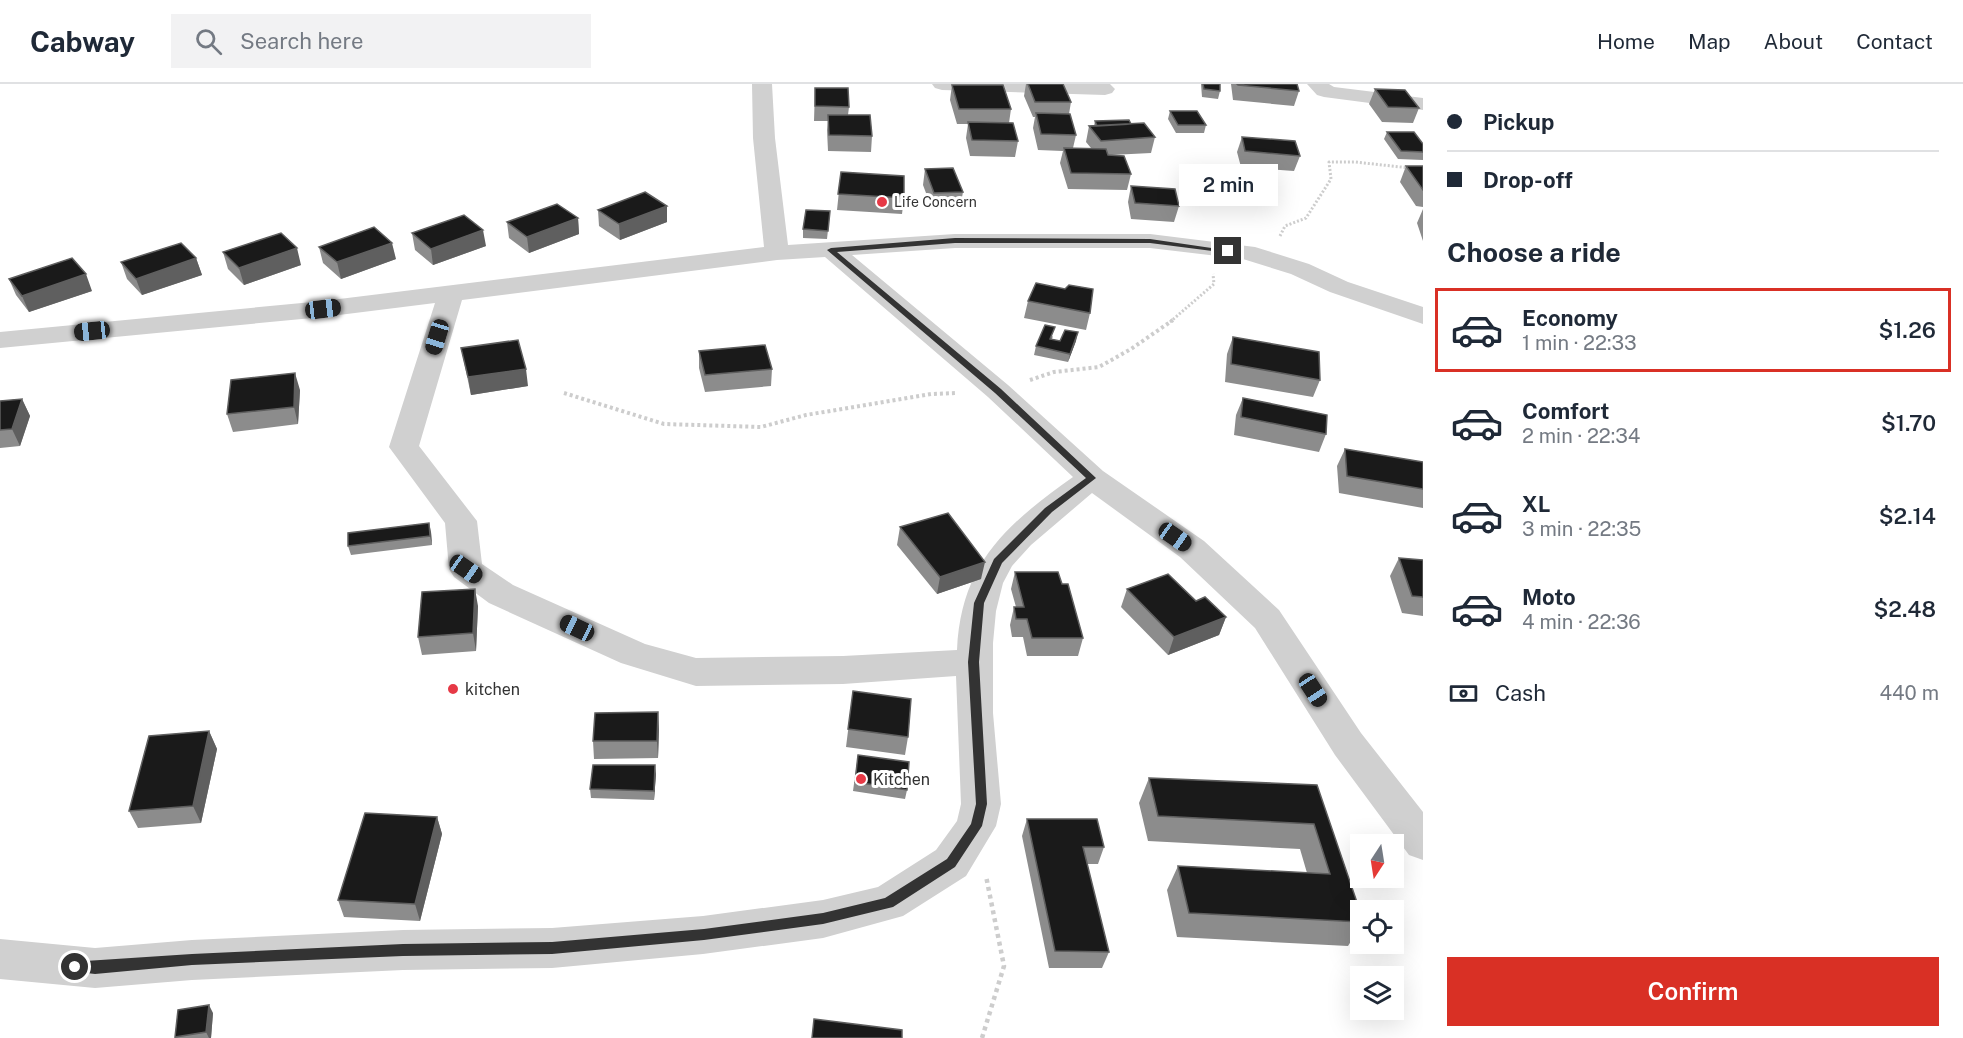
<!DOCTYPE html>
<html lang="en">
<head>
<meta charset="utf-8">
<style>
	body { margin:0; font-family:"Public Sans",sans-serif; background:#f2f2f3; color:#1f2937; height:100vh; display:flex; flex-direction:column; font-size:22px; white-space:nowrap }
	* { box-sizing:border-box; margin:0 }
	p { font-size:20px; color:#747a83 }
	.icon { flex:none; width:33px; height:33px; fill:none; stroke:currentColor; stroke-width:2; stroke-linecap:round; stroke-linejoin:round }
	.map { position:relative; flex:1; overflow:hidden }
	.sheet { display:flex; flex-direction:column; background:#fff; width:540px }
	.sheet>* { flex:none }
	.hud { display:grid; align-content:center; height:132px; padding:0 24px; background:#fff }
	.needle { width:39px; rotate:192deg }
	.buttons { position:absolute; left:1350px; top:750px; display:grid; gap:12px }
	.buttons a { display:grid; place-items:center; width:54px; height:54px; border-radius:0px; background:#fff; box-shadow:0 6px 24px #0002; font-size:30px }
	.end { position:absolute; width:27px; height:27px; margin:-14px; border:8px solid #333; background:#fff; box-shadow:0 0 0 3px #fff }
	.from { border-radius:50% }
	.bubble { position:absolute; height:42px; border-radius:0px; background:#fff; box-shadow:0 6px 24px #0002; font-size:20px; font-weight:600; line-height:42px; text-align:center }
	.car { position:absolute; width:18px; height:36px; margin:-18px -9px; border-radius:8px; box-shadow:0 0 4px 2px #0007; background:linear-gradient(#222 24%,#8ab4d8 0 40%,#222 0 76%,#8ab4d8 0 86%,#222 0) }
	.hud b { display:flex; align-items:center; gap:21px; height:57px; font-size:22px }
	.hud b+b { border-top:2px solid #e0e1e3 }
	.hud i { width:15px; height:15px; background:#1f2937 }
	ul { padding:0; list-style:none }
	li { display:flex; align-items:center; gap:18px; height:84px; margin:0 12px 9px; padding:0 12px; border:3px solid transparent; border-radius:0px }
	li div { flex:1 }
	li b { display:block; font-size:22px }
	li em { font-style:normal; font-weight:600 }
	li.current { border-color:#d93025 }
	li>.icon { width:54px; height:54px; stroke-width:1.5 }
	h2 { padding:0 24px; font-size:27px; line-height:72px }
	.pay { display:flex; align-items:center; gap:15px; height:66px; padding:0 24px; font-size:22px }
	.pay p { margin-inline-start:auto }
	.button { display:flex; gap:12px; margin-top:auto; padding:12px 24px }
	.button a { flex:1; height:69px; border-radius:0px; background:#d93025; color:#fff; font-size:24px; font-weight:600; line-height:69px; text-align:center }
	header { display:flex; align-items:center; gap:36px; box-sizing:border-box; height:84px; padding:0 30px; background:#fff; border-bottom:2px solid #e0e1e3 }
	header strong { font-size:28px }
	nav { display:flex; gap:33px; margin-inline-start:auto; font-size:21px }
	.search { width:420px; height:54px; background:#f2f2f3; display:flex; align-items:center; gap:15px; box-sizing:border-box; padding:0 21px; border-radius:0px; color:#747a83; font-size:22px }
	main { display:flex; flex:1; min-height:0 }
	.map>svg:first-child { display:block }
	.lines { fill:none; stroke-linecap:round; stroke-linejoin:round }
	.path-far2 { stroke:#cdcdcd; stroke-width:3; stroke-dasharray:2 2; stroke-linecap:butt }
	.path-far1 { stroke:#cdcdcd; stroke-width:4; stroke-dasharray:3 3; stroke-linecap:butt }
	.path { stroke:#cdcdcd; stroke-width:4.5; stroke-dasharray:4 4; stroke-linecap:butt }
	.street { fill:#d0d0d0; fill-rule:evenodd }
	.wall { fill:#8c8c8c }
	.shaded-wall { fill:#5f5f5f }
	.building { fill:#1a1a1a; stroke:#5f5f5f; stroke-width:1.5 }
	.route { fill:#333 }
	.poi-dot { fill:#e63946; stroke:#fff; stroke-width:2 }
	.labels { text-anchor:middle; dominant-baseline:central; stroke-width:6; stroke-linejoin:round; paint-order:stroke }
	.far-poi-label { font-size:14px; fill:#333; stroke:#fff; text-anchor:start }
	.poi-label { font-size:16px; fill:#333; stroke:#fff; text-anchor:start }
</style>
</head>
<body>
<header>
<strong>Cabway</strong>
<div class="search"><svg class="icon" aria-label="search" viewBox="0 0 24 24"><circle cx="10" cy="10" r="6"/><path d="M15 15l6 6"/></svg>Search here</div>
<nav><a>Home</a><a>Map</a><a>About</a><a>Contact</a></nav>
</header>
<main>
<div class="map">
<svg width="1423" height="954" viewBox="0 0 1423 954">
	<rect width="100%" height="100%" fill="#fff"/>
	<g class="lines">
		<path class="path-far2" d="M1280 152 1285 142 1306 134 1331 95 1329 78H1355L1410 84
			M1170 238 1214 200 1213 190"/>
		<path class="path-far1" d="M1030 296 1054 288 1099 283 1131 265 1173 236
			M564 309 664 340 761 343 806 331 931 310 955 309"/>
		<path class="path" d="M982 954 1004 882 986 792"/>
		<path class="street" d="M752 0H772L775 54 788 161 955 150H1150L1255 163 1309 180 1348 198 1423 223V240L1330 208 1291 190 1243 175 1150 164H955L852 171 1008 301 1103 387 1204 457 1279 526 1361 649 1423 728V776L1409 771 1335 671 1255 544 1180 473 1092 409 1031 461 1012 482 1003 499 996 527 993 559V629L1001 720 996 742 966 792 903 832 823 854 703 870 552 884 403 886 192 896 95 904 0 895V855L95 864 192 856 403 846 552 844 703 832 823 816 878 803 936 766 957 737 961 720 956 592 843 600 696 602 621 579 489 519 454 493 449 485 445 439 389 363 435 219 323 233 0 264V248L323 217 764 163 753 54ZM825 173 988 313 1073 393C1007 440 961 479 957 566L843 572 696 574 645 560 513 501 482 480 477 437 419 362 462 216 777 176Z
			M932 0H1110L1115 5 1112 9 1105 11 942 6 935 4Z
			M1307 0H1329L1334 3 1423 14V26L1324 13 1317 11Z"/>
	</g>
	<path class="wall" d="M1026 0H1063L1071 18 1069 30 1076 51 1073 64H1091L1086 58 1089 42H1094L1095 37 1131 40 1155 53 1151 69 1111 71 1131 90 1127 106 1068 105 1060 79 1063 67 1038 66 1033 44 1035 33H1033L1024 12Z
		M1201 0H1220V7L1218 15 1202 13Z
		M1231 0H1297L1299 7 1294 22 1233 16Z
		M952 1 1011 25 1009 39 1018 57 1015 73 970 72 966 54 968 40H957L950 16Z
		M815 4 849 23 848 31 872 52 871 68 828 67 827 46 828 37H814Z
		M1375 5 1419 24 1413 39 1382 38 1369 20Z
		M1170 27 1206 41 1204 49H1176L1168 35Z
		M1387 48 1423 60V76L1398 75 1384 55Z
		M1242 53 1300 72 1294 87 1241 83 1237 68Z
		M1406 82H1423V123L1416 122 1400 98Z
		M925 85 963 108 960 124 932 125 923 101Z
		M841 88 904 114 902 130 837 126Z
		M1131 102 1179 122 1174 138 1131 135 1128 118Z
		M667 122V138L620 156 599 142 598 126Z
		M1423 125V157L1417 139Z
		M830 127 827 155 803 154V145Z
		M578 134 579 150 529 169 509 154 507 138Z
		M412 149 486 162 433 181 415 166Z
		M319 163 396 175 341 195 323 179Z
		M223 168 301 181 244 201 228 185Z
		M196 174 202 191 142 211 127 195 121 178Z
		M9 195 92 207 29 228 16 211Z
		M1028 217 1090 229 1086 246 1024 234Z
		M1053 252 1052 255 1060 257H1076L1068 278 1034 271 1036 262Z
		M1233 253 1320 296 1313 313 1225 298 1227 270Z
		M461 264 528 302 471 311Z
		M699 267 772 285 771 302 705 308 699 284Z
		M300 306 298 340 233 348 227 330Z
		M1243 314 1326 350 1319 368 1234 351 1236 331Z
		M22 315 30 332 20 362 0 364V317Z
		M1345 365 1423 378V424L1339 409 1337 382Z
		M900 443 981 495 937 510 897 461Z
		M431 448 432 461 351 471 348 462Z
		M1399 474 1423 476V532L1402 529 1390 492Z
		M1015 488 1062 500 1083 554 1078 572H1027L1023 553H1012L1010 541 1014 523H1016L1011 505Z
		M1127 505 1196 517 1226 533 1219 551 1168 571 1121 523Z
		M478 522 476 567 422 571 418 553Z
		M853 607 908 653 905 671 846 663Z
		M658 628 659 646 658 674 594 675 593 657Z
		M209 647 217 665 201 739 138 744 129 727Z
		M858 671 907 706 905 715 853 707Z
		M656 690 654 716 591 714 590 705Z
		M1149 694 1317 701 1360 827V843L1348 862 1177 853 1167 806 1178 782 1307 789 1300 765 1148 757 1139 719Z
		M437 733 442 750 420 837 344 833 338 816Z
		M1027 735 1104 763 1098 780H1087L1109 868 1102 884H1049L1022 752Z
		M213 929 211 954H175V953Z"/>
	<path class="shaded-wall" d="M667 122V138L620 156 619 140Z
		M578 134 579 150 529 169 527 153Z
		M483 146 486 162 433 181 431 165Z
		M392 159 396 175 341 195 337 178Z
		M297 164 301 181 244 201 239 184Z
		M196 174 202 191 142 211 136 195Z
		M86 190 92 207 29 228 22 212Z
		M1078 248 1076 257 1068 278 1070 270Z
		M526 285 528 302 471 311 468 293Z
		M295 289 300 306 298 340 294 323Z
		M22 315 30 332 20 362 12 345Z
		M429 439 431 448 432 461 430 452Z
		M985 478 981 495 937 510 940 493Z
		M475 505 478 522 476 567 473 549Z
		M1226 533 1219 551 1168 571 1174 553Z
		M658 628 659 646 658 674 657 657Z
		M209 647 217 665 201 739 193 722Z
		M655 681 656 690 654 716V707Z
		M437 733 442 750 420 837 415 820Z
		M209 921 213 929 211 954H209L206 948Z"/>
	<path class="building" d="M1028 0H1063L1071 18H1035Z
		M1203 0H1220V7L1204 5Z
		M1237 0H1297L1299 7 1238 1Z
		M952 1H1003L1011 25H959Z
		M815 4H848L849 23 815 22Z
		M1375 5 1405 6 1419 24 1388 23Z
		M1170 27H1197L1206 41H1178Z
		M1036 29 1070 30 1076 51 1041 50Z
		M828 31H870L872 52 829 51Z
		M1129 36 1131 40 1097 42 1095 37Z
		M968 38 1013 39 1018 57 972 56Z
		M1144 39 1155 53 1101 57 1089 42Z
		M1387 48H1414L1423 60V68L1401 67Z
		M1242 53 1295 57 1300 72 1245 67Z
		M1064 64 1106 65 1108 71 1124 72 1131 90 1071 89Z
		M1406 82H1423V106Z
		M953 84 963 108 934 109 925 85Z
		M841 88 904 92V114L838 110Z
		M1131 102 1175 105 1179 122 1135 119Z
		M645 108 667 122 619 140 598 126Z
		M557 120 578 134 527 153 507 138Z
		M806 126 830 127 828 147 803 145Z
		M464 131 483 146 431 165 412 149Z
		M374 143 392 159 337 178 319 163Z
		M281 149 297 164 239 184 223 168Z
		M181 159 196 174 136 195 121 178Z
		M72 174 86 190 22 212 9 195Z
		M1036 199 1065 205 1069 201 1093 205 1090 229 1028 217Z
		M1045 241 1055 243 1050 255 1060 257 1065 246 1078 248 1070 270 1036 262Z
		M1233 253 1319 268 1320 296 1231 280Z
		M518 256 526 285 468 293 461 264Z
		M765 261 772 285 705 291 699 267Z
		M295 289 294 323 227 330 231 296Z
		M1243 314 1327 331 1326 350 1241 333Z
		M22 315 12 345 0 346V317Z
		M1345 365 1423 378V405L1347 392Z
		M948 429 985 478 940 493 900 443Z
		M429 439 430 452 348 462V449Z
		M1399 474 1423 476V513L1412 512Z
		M1015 488H1058L1062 500H1068L1083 554H1032L1027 535H1016L1014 523H1024Z
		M1168 490 1196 517 1205 513 1226 533 1174 553 1127 505Z
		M475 505 473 549 418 553 422 508Z
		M853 607 911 615 908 653 848 645Z
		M658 628 657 657H593L595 629Z
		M209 647 193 722 129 727 149 652Z
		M858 671 909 678 907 706 855 698Z
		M593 681H655L654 707 590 705Z
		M1149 694 1317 701 1360 827V838L1189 829 1178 782 1330 790 1314 740 1158 732Z
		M365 729 437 733 415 820 338 816Z
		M1027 735H1097L1104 763H1083L1109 868 1055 867Z
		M209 921 206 948 175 953 178 926Z
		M814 935 902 946V954H812Z"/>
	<path class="route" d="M955 154 1150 155 1232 167 1228 169 1150 159H955L837 168 1001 305 1096 394 1052 428 1002 479 984 519 979 578 987 720 982 742 955 783 893 823 823 840 704 856 552 870 403 872 192 881 95 890 70 887 68 883 70 878 192 870 403 860 552 858 704 845 823 829 885 814 947 775 971 740 976 720 968 578 974 519 994 475 1045 424 1086 394 995 309 827 166 831 164Z"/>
	<g class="poi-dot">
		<circle cx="882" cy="118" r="6"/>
		<circle cx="453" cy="605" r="6"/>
		<circle cx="861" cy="695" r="6"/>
	</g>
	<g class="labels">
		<g class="far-poi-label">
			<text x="894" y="118">Life Concern</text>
		</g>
		<g class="poi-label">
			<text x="465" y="605">kitchen</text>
			<text x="873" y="695">Kitchen</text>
		</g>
	</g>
</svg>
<div class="buttons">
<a><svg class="needle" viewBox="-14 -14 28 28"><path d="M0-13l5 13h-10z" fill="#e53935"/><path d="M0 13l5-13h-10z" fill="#747a83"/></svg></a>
<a><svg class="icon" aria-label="locate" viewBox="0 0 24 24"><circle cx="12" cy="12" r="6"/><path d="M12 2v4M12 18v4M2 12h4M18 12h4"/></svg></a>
<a><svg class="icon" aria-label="layers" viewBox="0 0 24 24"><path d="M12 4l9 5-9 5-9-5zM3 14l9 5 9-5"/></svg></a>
</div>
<i class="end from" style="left:75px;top:883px"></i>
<i class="end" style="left:1228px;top:167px"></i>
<div class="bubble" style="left:1179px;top:80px;width:99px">2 min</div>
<i class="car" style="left:323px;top:225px;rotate:83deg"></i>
<i class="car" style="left:92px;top:247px;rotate:264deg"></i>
<i class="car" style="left:437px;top:253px;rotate:197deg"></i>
<i class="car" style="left:1175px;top:453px;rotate:125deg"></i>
<i class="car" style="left:466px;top:485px;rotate:125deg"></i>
<i class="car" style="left:577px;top:544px;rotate:295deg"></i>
<i class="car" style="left:1313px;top:606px;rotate:147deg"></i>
</div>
<section class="sheet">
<div class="hud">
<b><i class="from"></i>Pickup</b>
<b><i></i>Drop-off</b>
</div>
<h2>Choose a ride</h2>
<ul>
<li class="current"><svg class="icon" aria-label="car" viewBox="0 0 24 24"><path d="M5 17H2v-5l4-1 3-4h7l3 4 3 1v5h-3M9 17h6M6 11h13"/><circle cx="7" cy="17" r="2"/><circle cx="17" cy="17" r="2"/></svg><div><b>Economy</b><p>1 min · 22:33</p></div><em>$1.26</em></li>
<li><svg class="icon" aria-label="car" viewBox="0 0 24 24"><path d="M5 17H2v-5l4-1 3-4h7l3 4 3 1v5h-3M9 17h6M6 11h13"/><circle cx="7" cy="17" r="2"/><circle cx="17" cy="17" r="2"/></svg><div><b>Comfort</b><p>2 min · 22:34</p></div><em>$1.70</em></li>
<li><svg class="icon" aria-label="car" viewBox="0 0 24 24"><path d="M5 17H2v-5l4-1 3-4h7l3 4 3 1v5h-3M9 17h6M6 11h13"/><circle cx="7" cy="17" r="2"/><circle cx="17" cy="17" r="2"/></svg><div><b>XL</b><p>3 min · 22:35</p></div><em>$2.14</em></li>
<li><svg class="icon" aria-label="car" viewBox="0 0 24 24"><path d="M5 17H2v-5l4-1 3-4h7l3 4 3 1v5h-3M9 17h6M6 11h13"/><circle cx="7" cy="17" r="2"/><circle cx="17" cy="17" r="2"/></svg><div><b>Moto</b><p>4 min · 22:36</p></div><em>$2.48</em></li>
</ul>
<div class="pay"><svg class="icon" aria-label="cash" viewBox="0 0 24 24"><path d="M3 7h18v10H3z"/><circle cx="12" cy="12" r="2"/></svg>Cash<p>440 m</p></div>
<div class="button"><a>Confirm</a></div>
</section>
</main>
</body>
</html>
